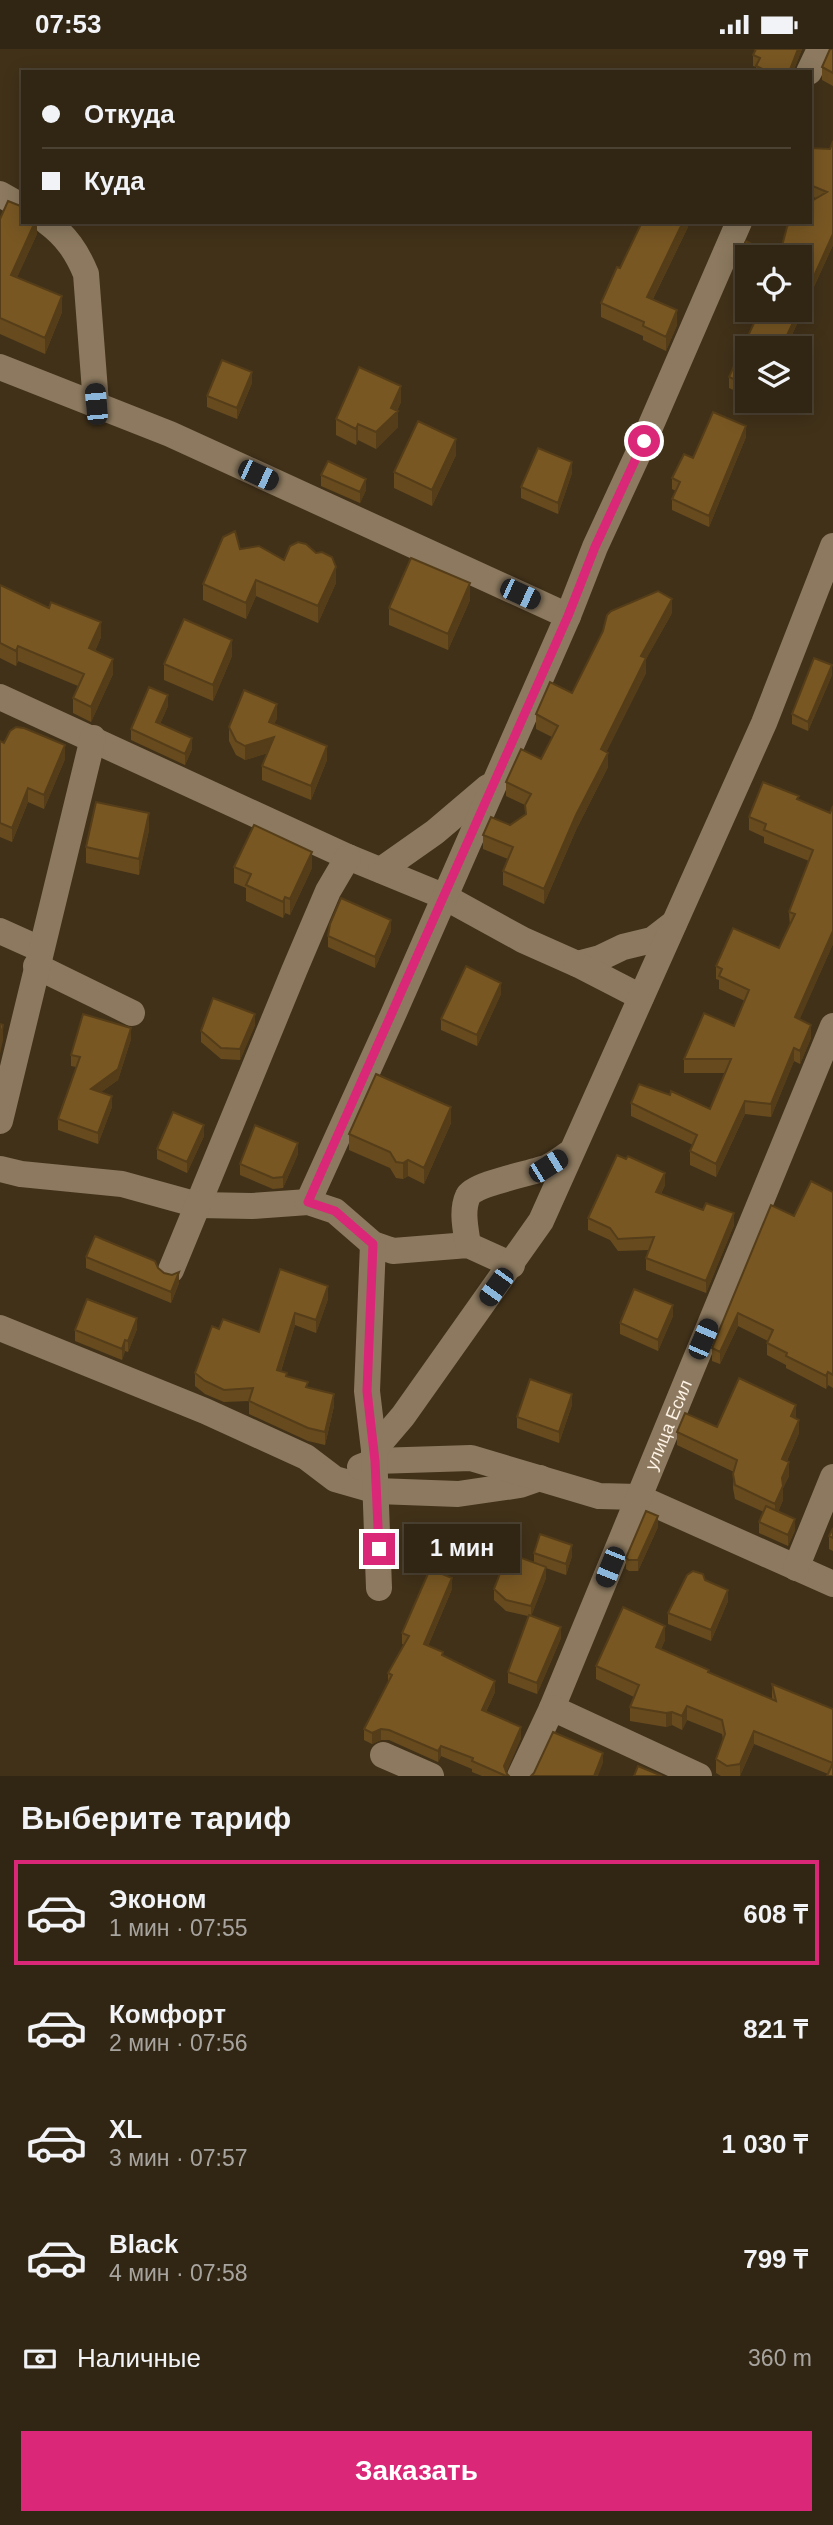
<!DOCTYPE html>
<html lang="ru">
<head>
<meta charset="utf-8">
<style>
	body { margin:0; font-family:Helvetica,sans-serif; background:#392d1c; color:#f1f3f6; height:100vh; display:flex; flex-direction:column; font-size:26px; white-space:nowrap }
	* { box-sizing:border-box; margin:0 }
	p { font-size:23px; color:#a8a5a0 }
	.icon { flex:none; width:38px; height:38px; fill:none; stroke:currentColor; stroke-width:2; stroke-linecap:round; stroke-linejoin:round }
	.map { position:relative; height:1727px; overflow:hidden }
	.sheet { display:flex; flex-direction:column; background:#312513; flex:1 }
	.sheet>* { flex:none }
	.banner { position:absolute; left:21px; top:21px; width:791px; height:154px; border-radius:0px; box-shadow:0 4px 18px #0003,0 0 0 2px #4c4233; display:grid; align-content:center; height:154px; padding:0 21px; background:#312513 }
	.fabs { position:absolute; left:735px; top:196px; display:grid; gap:14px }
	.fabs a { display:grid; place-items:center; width:77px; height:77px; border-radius:0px; background:#312513; box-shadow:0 4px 18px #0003,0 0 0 2px #4c4233; font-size:35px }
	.end { position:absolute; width:32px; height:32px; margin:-16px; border:9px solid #db2777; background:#fff; box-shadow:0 0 0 4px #fff }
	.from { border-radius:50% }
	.bubble { position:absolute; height:49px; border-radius:0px; background:#312513; box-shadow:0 4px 18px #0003,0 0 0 2px #4c4233; font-size:23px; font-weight:600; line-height:49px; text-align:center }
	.car { position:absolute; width:21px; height:42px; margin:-21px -10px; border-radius:9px; box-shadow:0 0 5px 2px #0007; background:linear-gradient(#222 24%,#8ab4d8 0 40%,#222 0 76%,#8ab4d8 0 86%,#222 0) }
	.banner b { display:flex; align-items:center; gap:24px; height:66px; font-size:26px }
	.banner b+b { border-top:2px solid #4c4233 }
	.banner i { width:18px; height:18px; background:#f1f3f6 }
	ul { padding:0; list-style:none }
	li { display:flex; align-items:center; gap:21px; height:105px; margin:0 14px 10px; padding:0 7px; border:4px solid transparent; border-radius:0px }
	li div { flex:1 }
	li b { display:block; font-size:26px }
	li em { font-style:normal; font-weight:600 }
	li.current { border-color:#db2777 }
	li>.icon { width:63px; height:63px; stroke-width:1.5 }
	h2 { padding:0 21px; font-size:32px; line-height:84px }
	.pay { display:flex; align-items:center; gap:18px; height:77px; padding:0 21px; font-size:26px }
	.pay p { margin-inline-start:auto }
	.action { display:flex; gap:14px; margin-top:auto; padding:14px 21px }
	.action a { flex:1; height:80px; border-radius:0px; background:#db2777; color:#fff; font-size:28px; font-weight:600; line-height:80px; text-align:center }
	.status { display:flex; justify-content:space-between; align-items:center; height:49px; padding:0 35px; background:#312513; direction:ltr }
	.status svg { height:19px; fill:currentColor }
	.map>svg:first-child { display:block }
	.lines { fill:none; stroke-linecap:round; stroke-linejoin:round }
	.street { stroke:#8c795f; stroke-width:26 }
	.wall { fill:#674b1e }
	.shaded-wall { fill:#543d18 }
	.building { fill:#785723; stroke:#543d18; stroke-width:2 }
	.route { stroke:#db2777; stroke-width:9 }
	.labels { text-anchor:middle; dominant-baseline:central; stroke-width:5; stroke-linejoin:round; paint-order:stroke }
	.street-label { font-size:18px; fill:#fdf2e4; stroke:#413119 }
</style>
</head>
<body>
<div class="status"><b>07:53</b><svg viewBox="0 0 49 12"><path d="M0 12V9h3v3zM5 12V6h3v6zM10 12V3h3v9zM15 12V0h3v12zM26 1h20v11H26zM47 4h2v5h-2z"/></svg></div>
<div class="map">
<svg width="833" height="1727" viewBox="0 0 833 1727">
	<rect width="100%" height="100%" fill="#413119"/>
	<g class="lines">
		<g class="street">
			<path d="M809 23 820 0"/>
			<path d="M0 145 23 158"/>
			<path d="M47 173C66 187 77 203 86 225L96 355"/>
			<path d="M0 318 170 385 568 567"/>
			<path d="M0 648 348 808 443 847 523 891 577 915 600 909 623 898 652 891 674 874"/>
			<path d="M381 821 435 783 488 738"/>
			<path d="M0 882 40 900"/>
			<path d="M577 915 641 948"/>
			<path d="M36 917 132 964"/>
			<path d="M0 1072 93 689"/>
			<path d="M0 1120 21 1125 122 1135 198 1156 252 1157 308 1153 335 1162 373 1195 393 1202 468 1196 512 1216"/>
			<path d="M308 1153 392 968 568 567 595 498 644 392 739 173"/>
			<path d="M373 1195 367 1342 374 1401"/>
			<path d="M468 1196C466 1181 461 1162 468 1147 473 1135 533 1124 548 1118 556 1114 564 1108 571 1103"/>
			<path d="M171 1221 294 922 328 842 348 808"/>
			<path d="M0 1279 205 1362 306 1408 335 1430 377 1442 458 1445 520 1436 540 1429"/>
			<path d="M360 1418 375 1412 471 1409 599 1447 638 1448 833 1535"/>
			<path d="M796 1519 833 1428"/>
			<path d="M379 1539 374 1401 403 1367 541 1172 764 674 833 497"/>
			<path id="s1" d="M552 1659 833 977"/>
			<path d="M383 1706 431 1727"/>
			<path d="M520 1727 552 1659 699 1727"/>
		</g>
	</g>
	<path class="wall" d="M755 0H802L793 23H756V18L753 17V6Z
		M833 0V37L822 31V18Z
		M833 92V196L786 299H747V347L729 339V328L760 261H800V208H779L789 173H810V153L816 149 810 147V99L830 100Z
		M0 170 37 173V185L17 228 62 263 45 305 0 285Z
		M688 173V178L653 250 677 276 666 302 643 291V287L601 268V254L620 219Z
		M747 208V225L737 220V209Z
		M252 334 237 370 207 358V347Z
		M401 353 397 362 398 378 376 400 358 391 356 396 336 386V370Z
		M746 388 709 478 672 461V450L676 442 672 440V429L693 409Z
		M456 406 432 457 394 439V423Z
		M572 424 558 465 521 449V438Z
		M321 426 366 441 360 454 321 437Z
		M240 500 284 511 336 534 318 574 256 547 246 570 203 551V535Z
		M0 536 101 588 95 602 113 625 91 673 73 664V649L78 637 18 612 16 617 0 609Z
		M470 551 448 601 389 576V559Z
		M672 564 646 610V624L606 703 608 718 576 781 544 855 503 836V822L508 810 483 800V786L510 776 525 766V756L506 747V733L541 710 552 688 536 680V665L572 644Z
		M232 607 213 652 164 631V615Z
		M832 626 808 682 792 675V665Z
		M168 657 160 675 192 700 185 716 131 691V680Z
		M277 669 274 675 327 711 311 751 262 731V717L268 704 245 711 236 706 229 692V678Z
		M0 692 65 710 44 760 28 753 12 793 0 788Z
		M799 751 830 764 833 757V895L799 971 811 989 800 1015 794 1012 771 1068 745 1065 716 1128 690 1116V1102L693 1096 631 1067V1054L710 1060 726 1024H684V1010L734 977 745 952 719 940V931L716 930V917L779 899 790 877 789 863 809 812 764 794V788L749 781V768Z
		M149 781 139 826 86 814V798Z
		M234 818 312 819 290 866 285 864 283 869 246 852V839L234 834Z
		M391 882 375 919 328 898V887Z
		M501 945 477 997 441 981V970Z
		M255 976 240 1011 221 1010 201 993V982Z
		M131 990 118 1031 101 1043 112 1058 98 1095 58 1081V1070L76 1018 71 1017V1006Z
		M451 1074 424 1135 408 1127 403 1130 396 1129 390 1119 349 1101V1085Z
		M204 1087 187 1124 157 1110V1100Z
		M298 1105 283 1139 273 1140 240 1126V1115Z
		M665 1136 661 1145 734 1176 706 1244 646 1221V1209L649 1201 618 1202 610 1191 588 1181V1169Z
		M833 1143V1339L828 1336 826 1340 786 1319V1316L767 1306V1294L768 1292 738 1277 720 1315 712 1312V1299L794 1167Z
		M86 1208 158 1219 179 1234 171 1254 86 1219Z
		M280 1220 328 1250 316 1284 295 1276 281 1322 287 1327 308 1338 334 1357 325 1396 308 1392 249 1365V1352L224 1353 205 1345 195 1337V1324L219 1280 259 1283Z
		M673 1267 658 1302 620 1285V1274Z
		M137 1280 128 1303 125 1302 122 1311 75 1292V1281Z
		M572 1356 559 1394 517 1379V1368Z
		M796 1370 799 1384 787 1412 789 1427 783 1439V1451L778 1463 795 1481 788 1497 759 1484V1473L764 1463 735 1450 733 1439 734 1423 677 1396V1383Z
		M658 1478 638 1522H629L626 1520V1509Z
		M833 1479V1502L829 1500V1487Z
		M534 1504 572 1507 566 1526 546 1519V1529L531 1567 561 1589 537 1645 508 1634V1623L528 1567 506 1562 494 1551V1540L534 1514Z
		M705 1531 728 1552 711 1592 668 1575V1564Z
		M452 1540 428 1597 443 1606 495 1643 486 1663 521 1689 506 1723 509 1727H482L472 1723V1720L441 1707 438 1713 389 1691H381L372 1695 364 1691V1680L388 1633V1624L404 1596 402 1595V1584Z
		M665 1591 661 1600 709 1624 772 1651V1635L833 1660V1727L754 1695 740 1727H721L716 1724V1710L723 1690 722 1685 687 1671 682 1681 672 1676 666 1678 630 1672V1658L634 1648 596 1630V1617Z"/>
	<path class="shaded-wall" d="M798 0H802L793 23H789Z
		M35 173H37V185L11 242V226Z
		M683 173H688V178L647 262V248Z
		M833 185V196L786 299H781L799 261H800V258Z
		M62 247V263L45 305V289Z
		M677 261V276L666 302V288Z
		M252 323V334L237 370V359Z
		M401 337V353L396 364 398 362V378L376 400V383L391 359Z
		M358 375V391L356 396V380Z
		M746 377V388L709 478V467Z
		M456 390V406L432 457V441Z
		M572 413V424L558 465V454Z
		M366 430V441L360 454V443Z
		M336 518V534L318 574V557Z
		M256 531V547L246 570V554Z
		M470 534V551L448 601V585Z
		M672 550V564L646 610V624L601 714V700L641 607Z
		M101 573V588L89 615V599Z
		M232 591V607L213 652V636Z
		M18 597V612L16 617V602Z
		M113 610V625L91 673V658Z
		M832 616V626L808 682V673Z
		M168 646V657L156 684V673Z
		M277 655V669L269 687V673Z
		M274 688V702L245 711V697Z
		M192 689V700L185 716V705Z
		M65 696V710L44 760V746Z
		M327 697V711L311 751V737Z
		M608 704V718L576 781 544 855V840L576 766Z
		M28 739V753L12 793V779Z
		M149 764V781L139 826V810Z
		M312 803V819L290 866V850Z
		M285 848V864L283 869V853Z
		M391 871V882L375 919V908Z
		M833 882V895L795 981V968Z
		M501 934V945L477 997V986Z
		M255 965V976L240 1011V1000Z
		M3 976V991L0 1005V991Z
		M811 976V989L800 1015V1002Z
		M131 979V990L118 1031 91 1050V1040Z
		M794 999V1012L771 1068V1055Z
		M112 1047V1058L98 1095V1084Z
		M745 1052V1065L716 1128V1115Z
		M451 1058V1074L424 1135V1119Z
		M204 1076V1087L187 1124V1113Z
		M298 1094V1105L283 1139V1128Z
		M408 1111V1127L403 1130V1114Z
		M665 1124V1136L656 1155V1143Z
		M734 1164V1176L706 1244V1232Z
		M179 1223V1234L171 1254V1243Z
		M328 1237V1250L316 1284V1271Z
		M673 1256V1267L658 1302V1291Z
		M295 1264V1276L277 1334V1321Z
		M738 1264V1277L720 1315V1303Z
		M137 1269V1280L128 1303V1292Z
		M125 1291V1302L122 1311V1300Z
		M828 1323V1336L826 1340V1327Z
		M334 1345V1357L325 1396V1383Z
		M572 1345V1356L559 1394V1383Z
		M796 1356V1369L791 1367Z
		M799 1371V1384L782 1423V1410Z
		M789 1413V1427L783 1439V1451L775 1469V1455L782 1429Z
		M658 1467V1478L638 1522V1511Z
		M795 1470V1481L788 1497V1486Z
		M572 1496V1507L566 1526V1515Z
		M546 1518V1529L531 1568V1557Z
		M452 1529V1540L424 1606V1595Z
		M728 1541V1552L711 1592V1581Z
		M665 1577V1591L656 1612V1598Z
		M561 1578V1589L537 1645V1634Z
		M495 1632V1643L482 1671V1661Z
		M687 1657V1671L682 1681V1667Z
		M672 1663V1676L666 1678V1664Z
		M521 1678V1689L505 1727 504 1717Z
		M381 1680V1691L372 1695V1684Z
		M754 1682V1695L740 1727V1715Z
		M441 1697V1707L438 1713V1702Z
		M603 1704V1714L598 1727H594Z"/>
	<path class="building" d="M756 0H798L789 23H769L756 17 760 9 753 6Z
		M830 0H833V24L822 18Z
		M833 92V185L800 258V208H779L787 178 790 173H810V153L827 143 810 136V99L830 100Z
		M8 152 23 158V173H35L11 226 62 247 45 289 0 269V170Z
		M642 173H683L647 248 677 261 666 288 643 277 644 273 601 254 617 218 620 219Z
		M746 192 777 208H747V214L737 209Z
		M760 261H799L781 299H747V336L729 328Z
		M222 311 252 323 237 359 207 347Z
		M359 318 401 337 391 359 398 362 376 383 358 375 356 380 336 370Z
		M713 363 746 377 709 467 672 450 680 433 672 429 684 405 693 409Z
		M418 372 456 390 432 441 394 423Z
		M538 399 572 413 558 454 521 438Z
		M328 412 366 430 360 443 321 426Z
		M235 482 240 500 259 497 284 511 290 497 298 493 306 495 316 504 322 503 332 508 336 518 318 557 256 531 246 554 203 535 223 488Z
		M411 509 470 534 448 585 389 559Z
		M0 536 49 559 51 553 101 573 89 599 113 610 91 658 73 649 84 625 18 597 16 602 0 594Z
		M658 542 672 550 641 607 646 609 601 700 608 704 576 766 544 840 503 822 513 798 483 786 491 768 510 776 526 765 525 756 531 745 506 733 521 700 541 710 558 677 536 665 550 633 572 644 603 582 607 566 611 562Z
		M184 570 232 591 213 636 164 615Z
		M814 609 832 616 808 673 792 665Z
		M149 638 168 646 156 673 192 689 185 705 131 680Z
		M244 641 277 655 269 673 327 697 311 737 262 717 274 688 245 697 236 692 229 678Z
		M16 678 24 679 65 696 44 746 28 739 12 779 0 774V692L4 694 10 682Z
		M763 733 799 747 797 750 830 764 833 757V882L795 968 811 976 800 1002 794 999 771 1055 745 1052 716 1115 690 1102 697 1086 631 1054 639 1035 670 1046 671 1042 710 1060 731 1010H684L704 964 734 977 749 941 719 927 722 920 716 917 733 879 779 899 795 865 789 863 813 801 764 781 766 775 749 768Z
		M96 753 149 764 139 810 86 798Z
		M254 776 312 803 290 850 285 848 283 853 246 836 251 825 234 818Z
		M341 849 391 871 375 908 328 887 330 875Z
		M466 917 501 934 477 986 441 970Z
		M213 949 255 965 240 1000 221 999 201 982Z
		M83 965 131 979 118 1020 91 1040 112 1047 98 1084 58 1070 80 1008 71 1006Z
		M0 975 3 976 0 991Z
		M376 1025 451 1058 424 1119 408 1111 403 1114 396 1113 390 1103 349 1085Z
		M173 1063 204 1076 187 1113 157 1100Z
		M255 1076 298 1094 283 1128 273 1129 240 1115Z
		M617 1106 626 1110 628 1107 665 1124 656 1143 703 1161 706 1154 734 1164 706 1232 646 1209 654 1188 618 1190 610 1179 588 1169Z
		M811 1132 833 1143V1326L828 1323 826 1327 786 1307 787 1304 767 1294 773 1281 738 1264 720 1303 712 1299 771 1156 794 1167Z
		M95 1187 155 1212 158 1219 164 1224 172 1226 179 1223 171 1243 86 1208Z
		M280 1220 328 1237 316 1271 295 1264 277 1321 287 1324 286 1327 308 1333 306 1338 334 1345 325 1383 308 1379 249 1352 253 1339 224 1341 205 1332 195 1324 212 1277 219 1280 223 1270 259 1283Z
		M634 1240 673 1256 658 1291 620 1274Z
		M87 1250 137 1269 128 1292 125 1291 122 1300 75 1281Z
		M739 1329 796 1356 791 1367 799 1371 782 1410 789 1413 782 1429 783 1437 775 1455 735 1436 733 1425 737 1411 677 1383 685 1364 717 1378Z
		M530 1330 572 1345 559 1383 517 1368Z
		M766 1457 795 1470 788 1486 759 1473Z
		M646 1462 658 1467 638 1511H629L626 1509Z
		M833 1479V1489L829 1487Z
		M540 1485 572 1496 566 1515 534 1504Z
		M508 1504 546 1518 531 1557 506 1551 494 1540Z
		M430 1520 452 1529 424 1595 443 1603 442 1606 495 1632 482 1661 521 1678 504 1717 507 1725 509 1727H506L472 1712 473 1709 441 1697 438 1702 389 1681 381 1680 372 1684 364 1680 392 1626 388 1624 409 1587 402 1584Z
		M693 1522 703 1525 705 1531 728 1541 711 1581 668 1564 687 1526Z
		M623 1558 665 1577 656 1598 709 1621 708 1623 776 1652 772 1635 833 1660V1727H827L833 1714 754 1682 740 1715 727 1717 716 1710 725 1685 722 1671 687 1657 682 1667 672 1663 666 1664 630 1658 639 1636 596 1617Z
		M529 1566 561 1578 537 1634 508 1623Z
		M553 1683 603 1704 594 1727H531L534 1724Z
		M638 1717 662 1727H634Z"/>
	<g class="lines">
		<path class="route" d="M379 1500 375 1412 367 1342 373 1195 335 1162 308 1153 568 567 595 498 644 392"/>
	</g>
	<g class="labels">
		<g class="street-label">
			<text stroke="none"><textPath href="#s1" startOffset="306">улица Есил</textPath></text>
		</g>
	</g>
</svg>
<div class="fabs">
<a><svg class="icon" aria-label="locate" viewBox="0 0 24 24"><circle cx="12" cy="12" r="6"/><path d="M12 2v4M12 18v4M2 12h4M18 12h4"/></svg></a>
<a><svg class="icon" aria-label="layers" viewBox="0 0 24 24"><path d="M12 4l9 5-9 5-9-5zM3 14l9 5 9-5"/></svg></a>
</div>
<i class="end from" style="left:644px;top:392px"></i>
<i class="end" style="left:379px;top:1500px"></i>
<div class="bubble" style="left:404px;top:1475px;width:116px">1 мин</div>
<i class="car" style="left:96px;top:355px;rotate:355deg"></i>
<i class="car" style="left:258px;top:426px;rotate:115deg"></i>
<i class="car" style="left:520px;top:545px;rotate:115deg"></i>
<i class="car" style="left:548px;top:1117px;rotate:58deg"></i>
<i class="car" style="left:496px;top:1238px;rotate:216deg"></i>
<i class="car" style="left:703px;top:1290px;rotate:23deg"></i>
<i class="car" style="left:610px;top:1518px;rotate:202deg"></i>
<div class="banner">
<b><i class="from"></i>Откуда</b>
<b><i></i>Куда</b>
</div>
</div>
<section class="sheet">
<h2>Выберите тариф</h2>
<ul>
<li class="current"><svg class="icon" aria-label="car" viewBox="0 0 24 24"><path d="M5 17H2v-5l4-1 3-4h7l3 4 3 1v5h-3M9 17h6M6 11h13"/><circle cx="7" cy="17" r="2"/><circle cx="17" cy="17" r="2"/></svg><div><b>Эконом</b><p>1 мин · 07:55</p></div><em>608 ₸</em></li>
<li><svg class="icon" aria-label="car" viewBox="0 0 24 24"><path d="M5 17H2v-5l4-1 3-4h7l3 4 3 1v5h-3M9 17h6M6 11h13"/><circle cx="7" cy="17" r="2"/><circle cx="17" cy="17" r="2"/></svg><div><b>Комфорт</b><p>2 мин · 07:56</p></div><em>821 ₸</em></li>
<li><svg class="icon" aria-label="car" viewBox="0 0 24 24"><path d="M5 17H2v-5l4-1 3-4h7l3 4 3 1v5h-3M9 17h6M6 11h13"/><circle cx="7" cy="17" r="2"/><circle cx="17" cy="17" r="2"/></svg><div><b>XL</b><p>3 мин · 07:57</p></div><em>1 030 ₸</em></li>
<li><svg class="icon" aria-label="car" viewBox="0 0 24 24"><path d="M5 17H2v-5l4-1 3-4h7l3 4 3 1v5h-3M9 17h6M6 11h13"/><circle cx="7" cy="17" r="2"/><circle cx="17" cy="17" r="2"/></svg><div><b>Black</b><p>4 мин · 07:58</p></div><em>799 ₸</em></li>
</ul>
<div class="pay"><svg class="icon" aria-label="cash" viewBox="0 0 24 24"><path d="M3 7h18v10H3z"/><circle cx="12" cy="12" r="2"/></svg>Наличные<p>360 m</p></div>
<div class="action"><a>Заказать</a></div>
</section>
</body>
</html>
